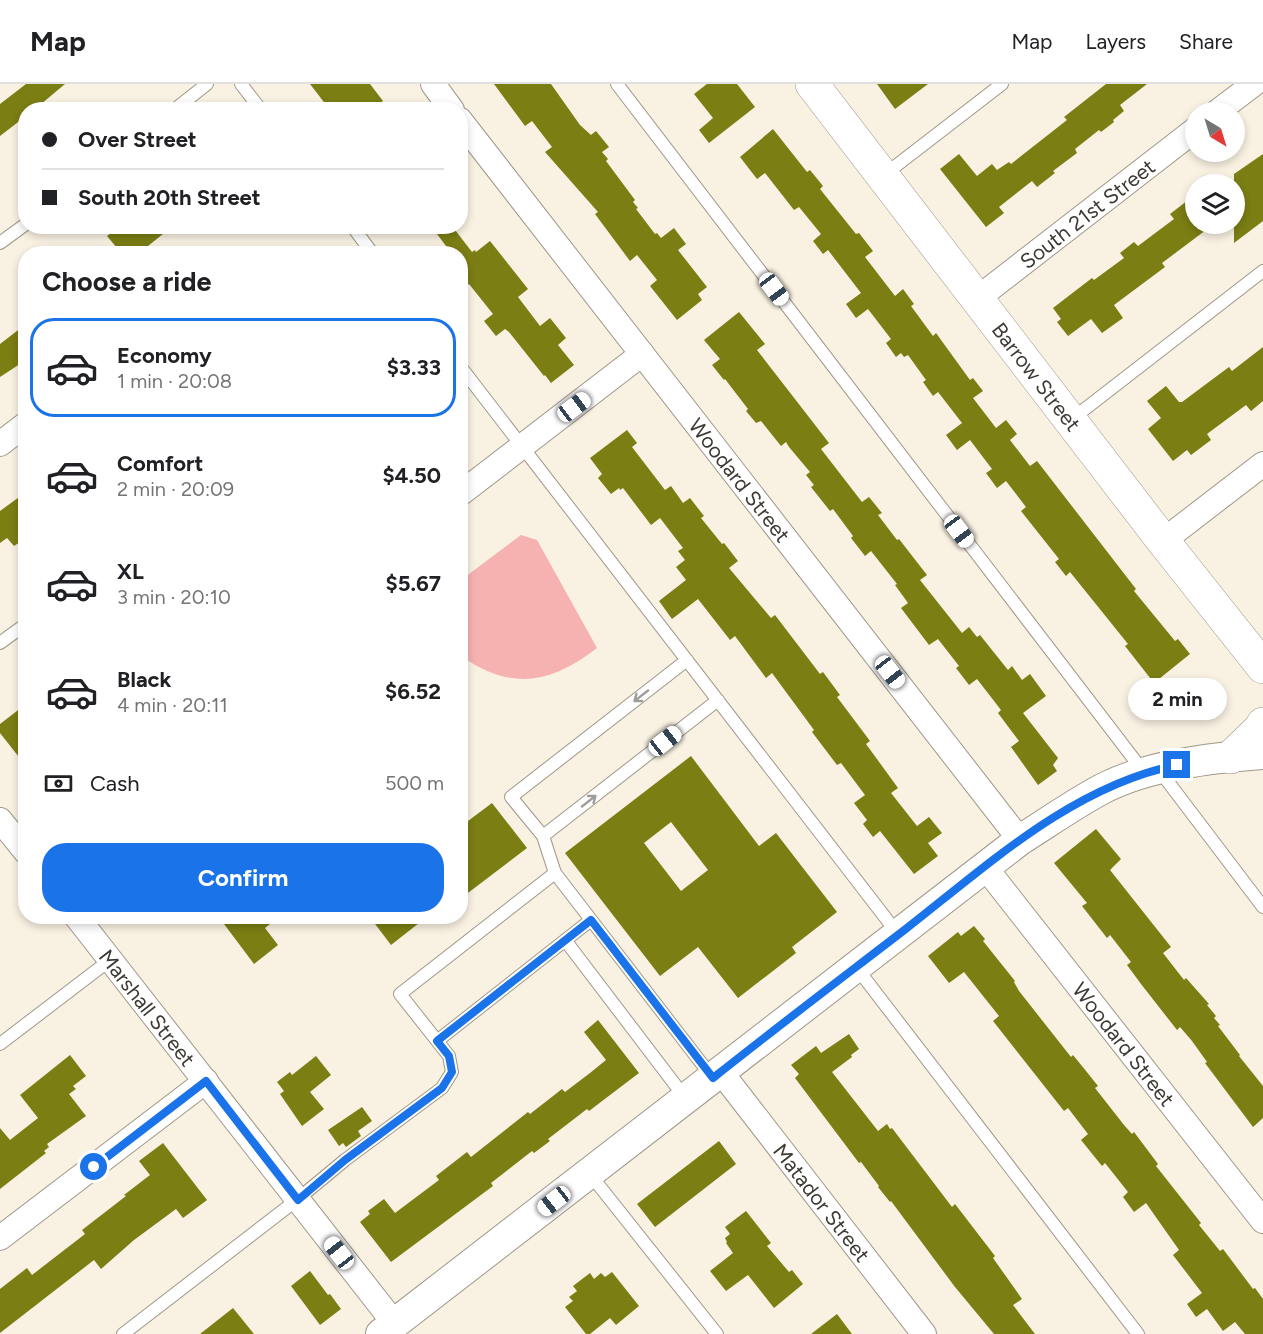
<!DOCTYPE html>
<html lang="en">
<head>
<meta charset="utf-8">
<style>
	body { margin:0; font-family:Figtree,sans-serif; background:#f2f2f2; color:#202124; height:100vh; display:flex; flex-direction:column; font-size:22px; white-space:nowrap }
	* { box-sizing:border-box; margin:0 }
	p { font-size:20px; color:#757577 }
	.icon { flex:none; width:33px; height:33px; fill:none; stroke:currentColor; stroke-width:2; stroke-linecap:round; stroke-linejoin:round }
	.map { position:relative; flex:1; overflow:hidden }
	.side { position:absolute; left:18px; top:162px; width:450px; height:678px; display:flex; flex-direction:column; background:#fff; border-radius:24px; box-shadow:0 3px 9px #0003 }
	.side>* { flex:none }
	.banner { position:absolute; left:18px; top:18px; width:450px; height:132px; border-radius:24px; box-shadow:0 3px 9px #0003; display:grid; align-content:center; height:132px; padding:0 24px; background:#fff }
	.needle { width:39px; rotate:142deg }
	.fabs { position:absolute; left:1185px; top:18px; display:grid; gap:12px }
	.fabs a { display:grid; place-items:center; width:60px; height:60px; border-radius:50%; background:#fff; box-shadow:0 3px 9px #0003; font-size:30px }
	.end { position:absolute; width:27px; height:27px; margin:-14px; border:8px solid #1a73e8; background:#fff; box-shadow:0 0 0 3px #fff }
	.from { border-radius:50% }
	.bubble { position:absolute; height:42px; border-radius:21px; background:#fff; box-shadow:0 3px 9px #0003; font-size:20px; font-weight:700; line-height:42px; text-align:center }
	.car { position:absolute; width:18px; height:36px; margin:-18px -9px; border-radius:8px; box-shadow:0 0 4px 2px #0007; background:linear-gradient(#fff 24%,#345 0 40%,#fff 0 76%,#345 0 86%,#fff 0) }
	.banner b { display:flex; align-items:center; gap:21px; height:57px; font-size:22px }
	.banner b+b { border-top:2px solid #e0e0e0 }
	.banner i { width:15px; height:15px; background:#202124 }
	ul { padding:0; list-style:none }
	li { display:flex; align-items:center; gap:18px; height:99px; margin:0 12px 9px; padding:0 12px; border:3px solid transparent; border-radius:24px }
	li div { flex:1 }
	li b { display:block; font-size:22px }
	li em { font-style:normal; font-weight:700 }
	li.active { border-color:#1a73e8 }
	li>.icon { width:54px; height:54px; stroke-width:1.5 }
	h2 { padding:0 24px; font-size:27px; line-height:72px }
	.pay { display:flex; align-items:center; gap:15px; height:66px; padding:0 24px; font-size:22px }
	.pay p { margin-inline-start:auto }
	.action { display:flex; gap:12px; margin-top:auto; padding:12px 24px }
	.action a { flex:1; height:69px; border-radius:24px; background:#1a73e8; color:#fff; font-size:24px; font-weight:700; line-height:69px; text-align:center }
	header { display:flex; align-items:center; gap:36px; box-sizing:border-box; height:84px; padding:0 30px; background:#fff; border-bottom:2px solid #e0e0e0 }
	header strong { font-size:28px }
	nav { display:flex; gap:33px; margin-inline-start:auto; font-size:21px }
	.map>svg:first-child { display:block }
	.green { fill:#f6b2b1 }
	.building { fill:#7b7e13; fill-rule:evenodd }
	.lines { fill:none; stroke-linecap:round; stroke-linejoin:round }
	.service-casing { stroke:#9f9789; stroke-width:14 }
	.minor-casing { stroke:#9f9789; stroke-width:26 }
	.tertiary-casing { stroke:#9f9789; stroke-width:32 }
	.secondary-casing { stroke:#9f9789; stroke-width:34 }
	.service { stroke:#fff; stroke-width:12 }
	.minor { stroke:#fff; stroke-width:24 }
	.tertiary { stroke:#fff; stroke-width:30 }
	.secondary { stroke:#fff; stroke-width:33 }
	.oneway { stroke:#9e9d9a }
	.route { stroke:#1a73e8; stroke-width:8 }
	.labels { text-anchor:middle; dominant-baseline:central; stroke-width:6; stroke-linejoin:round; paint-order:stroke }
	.street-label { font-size:21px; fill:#3e3b35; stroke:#fff }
</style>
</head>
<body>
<header>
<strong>Map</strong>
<nav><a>Map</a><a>Layers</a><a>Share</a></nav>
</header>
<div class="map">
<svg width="1263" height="1250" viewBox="0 0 1263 1250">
	<rect width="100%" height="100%" fill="#f9f1e2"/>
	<path class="green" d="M521 451 537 456 597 564C550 600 511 607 461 572V496Z"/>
	<path class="building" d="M26 0H65L34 26H26V32L0 52V20Z
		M310 0H370L383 17 371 26H330Z
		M494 0H551L580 41 591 51 596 47 609 63 602 68 608 75 606 77 635 116 633 118 638 124 636 125 655 150 657 149 661 154 674 144 686 160 678 166 707 203 698 210 702 216 677 236 650 202 657 196 637 171 630 177 595 130 598 128 545 68 552 63 532 37 525 42Z
		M707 0H737L755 23 709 59 699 46 713 34 694 10Z
		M877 0H928L895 25Z
		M1106 0H1147L1120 21 1124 27 1113 36 1114 38 1101 48 1099 46 1075 65 1077 69 1053 87 1055 89 1037 103 1032 97 999 123 1004 129 986 143 940 85 959 70 977 92 992 80 997 86 1009 78 1011 80 1067 36 1064 33Z
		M773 45 807 88 810 86 823 102 820 105 856 150 859 149 873 167 865 173 895 212 903 205 914 220 911 222 933 252 936 249 970 296 973 294 983 307 973 314 996 344 1006 336 1017 350 1010 356 1030 382 1037 377 1136 505 1134 507 1175 557 1178 555 1190 570 1154 599 1125 562 1128 560 1070 488 1066 492 1055 478 1059 475 1021 427 1026 423 1006 397 997 404 986 389 992 385 970 356 957 366 946 351 962 339 938 308 933 312 923 298 926 296 908 271 904 273 901 269 896 273 886 259 891 255 868 225 856 234 846 220 861 209 828 166 823 170 813 157 821 150 799 123 794 126 765 89 757 95 740 73Z
		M1263 70V137L1234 159V90Z
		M1196 110V140H1214L1162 179 1165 183 1114 221 1123 234 1102 249 1091 235 1068 252 1057 238 1061 235 1053 224 1092 194 1094 196 1124 174 1120 169 1134 158 1138 162 1174 135 1170 130Z
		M119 142H173L138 170H122L107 152Z
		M431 142H452L472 168 475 166 476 168 490 157 528 205 518 213 540 242 550 234 566 254 558 261 574 281 551 299 545 291 544 292 509 248 505 245 496 252 484 237 493 230 469 200 460 207V170H452Z
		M739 228 765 260 757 266 829 359 821 365 862 418 869 413 882 429 878 431 897 456 899 455 927 491 920 496 962 549 969 543 977 553 980 551 1008 586 1012 582 1022 596 1030 590 1046 612 1023 629 1058 674 1053 681 1057 687 1038 701 1011 663 1019 657 998 629 1001 626 977 595 969 601 956 584 959 582 938 555 929 561 901 524 908 519 895 501 897 500 871 467 865 472 851 454 853 452 833 425 830 427 811 403 814 401 806 391 810 388 789 363 786 358 781 362 761 337 756 339 746 327 748 325 725 295 724 296 712 281 720 275 704 256Z
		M26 240V276L0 293V260Z
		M1263 263V317L1251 327 1246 321 1207 350 1211 356 1191 371 1187 366 1173 377 1148 345 1161 334 1147 317 1166 302 1179 318H1182L1229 283 1232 287Z
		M627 346 637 359 632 363 665 406 671 402 683 419 690 414 704 432 701 434 722 460 724 459 738 477 729 484 771 534 775 531 820 590 823 588 840 611 837 613 870 657 866 660 898 704 891 709 917 742 929 733 942 749 928 759 938 772 914 790 880 747 873 753 863 740 867 736 854 719 865 711 841 679 837 681 812 648 814 646 772 589 766 594 735 552 730 556 698 515 672 535 659 517 686 496 676 483 685 476 678 467 683 464 660 434 651 441 623 404 620 406 619 404 611 410 598 394 602 390 590 374Z
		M26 408V454L14 462 7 454 0 459V427Z
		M26 620V682L0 649V640Z
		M691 672 759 762 776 749 837 828 792 863 796 869 738 914 698 863 660 892 565 769ZM671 738 708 786 681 807 644 759Z
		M492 719 527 764 460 815V743Z
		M1096 745 1121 775 1110 786 1171 863 1163 869 1184 896 1186 894 1209 920 1207 921 1216 932 1214 934 1220 941 1218 942 1240 971 1239 972 1263 1002V1034L1253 1043 1205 979 1207 978 1192 957 1180 943 1177 946 1141 900 1127 881 1131 878 1110 851 1107 854 1082 822 1087 819 1054 779Z
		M218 832H280L265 844 278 861 254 880Z
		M369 832H428L391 861Z
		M974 842 985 855 983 857 1015 897 1014 898 1019 907 1071 973 1073 971 1086 987 1098 1002 1095 1004 1124 1041 1132 1050 1134 1048 1158 1080 1156 1082 1201 1139 1199 1141 1220 1167 1223 1165 1253 1205 1255 1204 1263 1215V1250H1245L1235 1238 1223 1247 1207 1225 1196 1233 1187 1220 1202 1209 1173 1171 1179 1166 1146 1119 1134 1128 1123 1113 1128 1108 1105 1079 1102 1082 1081 1056 1088 1050 1068 1024 1064 1027 993 937 999 932 964 888 949 899 928 872 958 848 961 852Z
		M598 936 639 989 589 1027 587 1025 548 1055 550 1057 534 1069 532 1067 491 1099 493 1102 391 1178 360 1138 370 1130 368 1127 384 1115 395 1129 439 1096 436 1092 467 1068 471 1073 528 1028 530 1030 562 1005 565 1008 590 989 606 976 584 948Z
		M849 950 859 965 851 971 852 973 832 988 878 1047 887 1040 890 1045 892 1044 952 1123 955 1120 995 1172 993 1174 1022 1215 1013 1221 1035 1250H994L955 1203 891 1117 890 1118 878 1103 879 1102 861 1078 859 1079 795 994 799 990 791 981 816 962 821 969Z
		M70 971 86 992 73 1002 76 1005 69 1010 86 1032 47 1060 49 1063 44 1067 46 1069 0 1105V1044L10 1056 38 1034 20 1011Z
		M316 972 331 991 310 1008 324 1025 302 1042 280 1010 284 1007 277 998 290 988 292 991Z
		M362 1023 372 1037 358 1047 361 1052 346 1063 343 1059 339 1062 328 1046Z
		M719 1057 736 1080 655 1143 637 1120Z
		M163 1059 207 1116 183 1134 176 1125 134 1156 101 1185 94 1176 0 1249V1205L27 1184 32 1191 85 1150 82 1146 126 1112 124 1111 150 1091 139 1077Z
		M746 1127 771 1159 767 1162 789 1188 792 1186 803 1200 774 1224 748 1191 726 1207 710 1187 733 1169 726 1159 727 1158 725 1154 730 1150 725 1143Z
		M310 1187 328 1211 330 1210 341 1225 320 1241 291 1202Z
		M612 1188 639 1222 616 1241 610 1234 590 1250H586L565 1223 573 1217 569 1213 577 1207 573 1202 590 1189 594 1195 601 1189 605 1193Z
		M233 1224 254 1250H200Z
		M837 1230 852 1250H811Z"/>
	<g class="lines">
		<g class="service-casing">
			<path id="service" d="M241 0 261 26
				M617 0 1143 687
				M174 26 207 0
				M884 91 1002 0
				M352 142 373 170
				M0 159 26 140
				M460 282 898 850
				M1072 335 1263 187
				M0 559 26 540
				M687 576 511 713 543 752 555 789 712 993
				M1159 686 1263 823
				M543 752 718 616
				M565 856 686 1015
				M856 883 1138 1250
				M437 957 591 836
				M0 960 110 876
				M589 1089 717 1250
				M123 1250 298 1115 345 1076 442 1004 452 988 449 972 400 910 555 789"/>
		</g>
		<g class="minor-casing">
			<g id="minor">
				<path d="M433 0 452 26"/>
				<path d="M1217 28 1254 0"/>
				<path id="s1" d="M460 36 1020 756"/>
				<path id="s2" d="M978 214 1196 45"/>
				<path d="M0 360 26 340"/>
				<path d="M460 410 642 270"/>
				<path d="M1163 457 1263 380"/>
				<path d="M0 736 26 768"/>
				<path id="s3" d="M985 783 1263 1137"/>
				<path id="s4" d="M76 832 395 1240"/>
				<path id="s5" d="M721 988 924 1250"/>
				<path d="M0 1154 206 997"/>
			</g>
		</g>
		<g class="tertiary-casing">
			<path id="tertiary" d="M381 1250 1020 756C1047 739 1074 720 1102 705 1148 681 1212 674 1263 670"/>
		</g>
		<g class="secondary-casing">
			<g id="secondary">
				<path id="s6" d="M812 0 1163 457 1263 583"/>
				<path d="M1231 673 1260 645 1263 640"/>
			</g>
		</g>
		<use href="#service" class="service"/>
		<use href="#minor" class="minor"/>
		<use href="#tertiary" class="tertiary"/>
		<use href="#secondary" class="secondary"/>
	</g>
	<defs><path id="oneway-shaft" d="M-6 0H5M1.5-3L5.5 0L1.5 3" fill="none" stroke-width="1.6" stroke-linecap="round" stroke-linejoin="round" transform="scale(1.5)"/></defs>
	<g class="oneway">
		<use href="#oneway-shaft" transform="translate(641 612) rotate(142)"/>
		<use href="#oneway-shaft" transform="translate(589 717) rotate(-38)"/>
	</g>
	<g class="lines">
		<path class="route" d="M94 1083 206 997 298 1116 345 1076 442 1004 452 988 449 972 437 957 591 836 713 994C777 943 842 894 907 844 989 780 1073 702 1177 681"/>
	</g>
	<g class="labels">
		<g class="street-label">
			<text stroke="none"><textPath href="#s2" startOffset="138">South 21st Street</textPath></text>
			<text stroke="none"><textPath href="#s6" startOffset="369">Barrow Street</textPath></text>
			<text stroke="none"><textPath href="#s1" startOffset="456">Woodard Street</textPath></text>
			<text stroke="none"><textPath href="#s4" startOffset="116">Marshall Street</textPath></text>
			<text stroke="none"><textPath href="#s3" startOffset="225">Woodard Street</textPath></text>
			<text stroke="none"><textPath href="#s5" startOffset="165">Matador Street</textPath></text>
		</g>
	</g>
</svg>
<div class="fabs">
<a><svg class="needle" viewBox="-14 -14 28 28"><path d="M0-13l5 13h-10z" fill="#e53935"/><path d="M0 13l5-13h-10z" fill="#757577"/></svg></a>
<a><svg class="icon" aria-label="layers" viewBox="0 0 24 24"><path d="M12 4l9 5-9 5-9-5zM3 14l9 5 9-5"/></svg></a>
</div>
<i class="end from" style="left:94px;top:1083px"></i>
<i class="end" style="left:1177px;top:681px"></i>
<div class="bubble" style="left:1128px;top:594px;width:99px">2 min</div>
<i class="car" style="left:774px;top:205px;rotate:143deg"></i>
<i class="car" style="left:574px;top:323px;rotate:53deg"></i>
<i class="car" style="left:959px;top:447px;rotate:143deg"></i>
<i class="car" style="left:890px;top:588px;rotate:142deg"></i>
<i class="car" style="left:665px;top:657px;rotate:52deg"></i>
<i class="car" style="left:554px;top:1117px;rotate:232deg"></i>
<i class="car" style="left:339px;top:1169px;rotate:322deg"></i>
<div class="banner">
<b><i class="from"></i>Over Street</b>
<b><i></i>South 20th Street</b>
</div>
<section class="side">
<h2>Choose a ride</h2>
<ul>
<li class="active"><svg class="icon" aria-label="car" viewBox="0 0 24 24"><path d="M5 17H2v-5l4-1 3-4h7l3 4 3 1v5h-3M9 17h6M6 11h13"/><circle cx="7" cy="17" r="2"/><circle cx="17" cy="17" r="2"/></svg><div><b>Economy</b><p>1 min · 20:08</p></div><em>$3.33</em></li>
<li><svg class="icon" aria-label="car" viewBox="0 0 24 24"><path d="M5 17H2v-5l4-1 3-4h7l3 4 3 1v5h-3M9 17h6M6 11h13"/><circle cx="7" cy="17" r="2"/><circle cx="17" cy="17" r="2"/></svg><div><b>Comfort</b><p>2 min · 20:09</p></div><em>$4.50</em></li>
<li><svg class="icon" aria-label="car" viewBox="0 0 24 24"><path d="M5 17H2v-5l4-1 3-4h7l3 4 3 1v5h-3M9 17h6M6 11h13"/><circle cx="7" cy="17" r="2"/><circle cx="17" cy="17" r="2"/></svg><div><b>XL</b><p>3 min · 20:10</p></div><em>$5.67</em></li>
<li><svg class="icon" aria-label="car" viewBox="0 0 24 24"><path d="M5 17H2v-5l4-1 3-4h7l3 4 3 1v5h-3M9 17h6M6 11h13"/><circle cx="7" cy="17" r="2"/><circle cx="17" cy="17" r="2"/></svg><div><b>Black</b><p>4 min · 20:11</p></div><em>$6.52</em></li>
</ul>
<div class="pay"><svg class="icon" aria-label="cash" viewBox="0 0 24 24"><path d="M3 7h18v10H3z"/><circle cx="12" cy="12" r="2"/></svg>Cash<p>500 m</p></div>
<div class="action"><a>Confirm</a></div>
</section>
</div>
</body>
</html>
